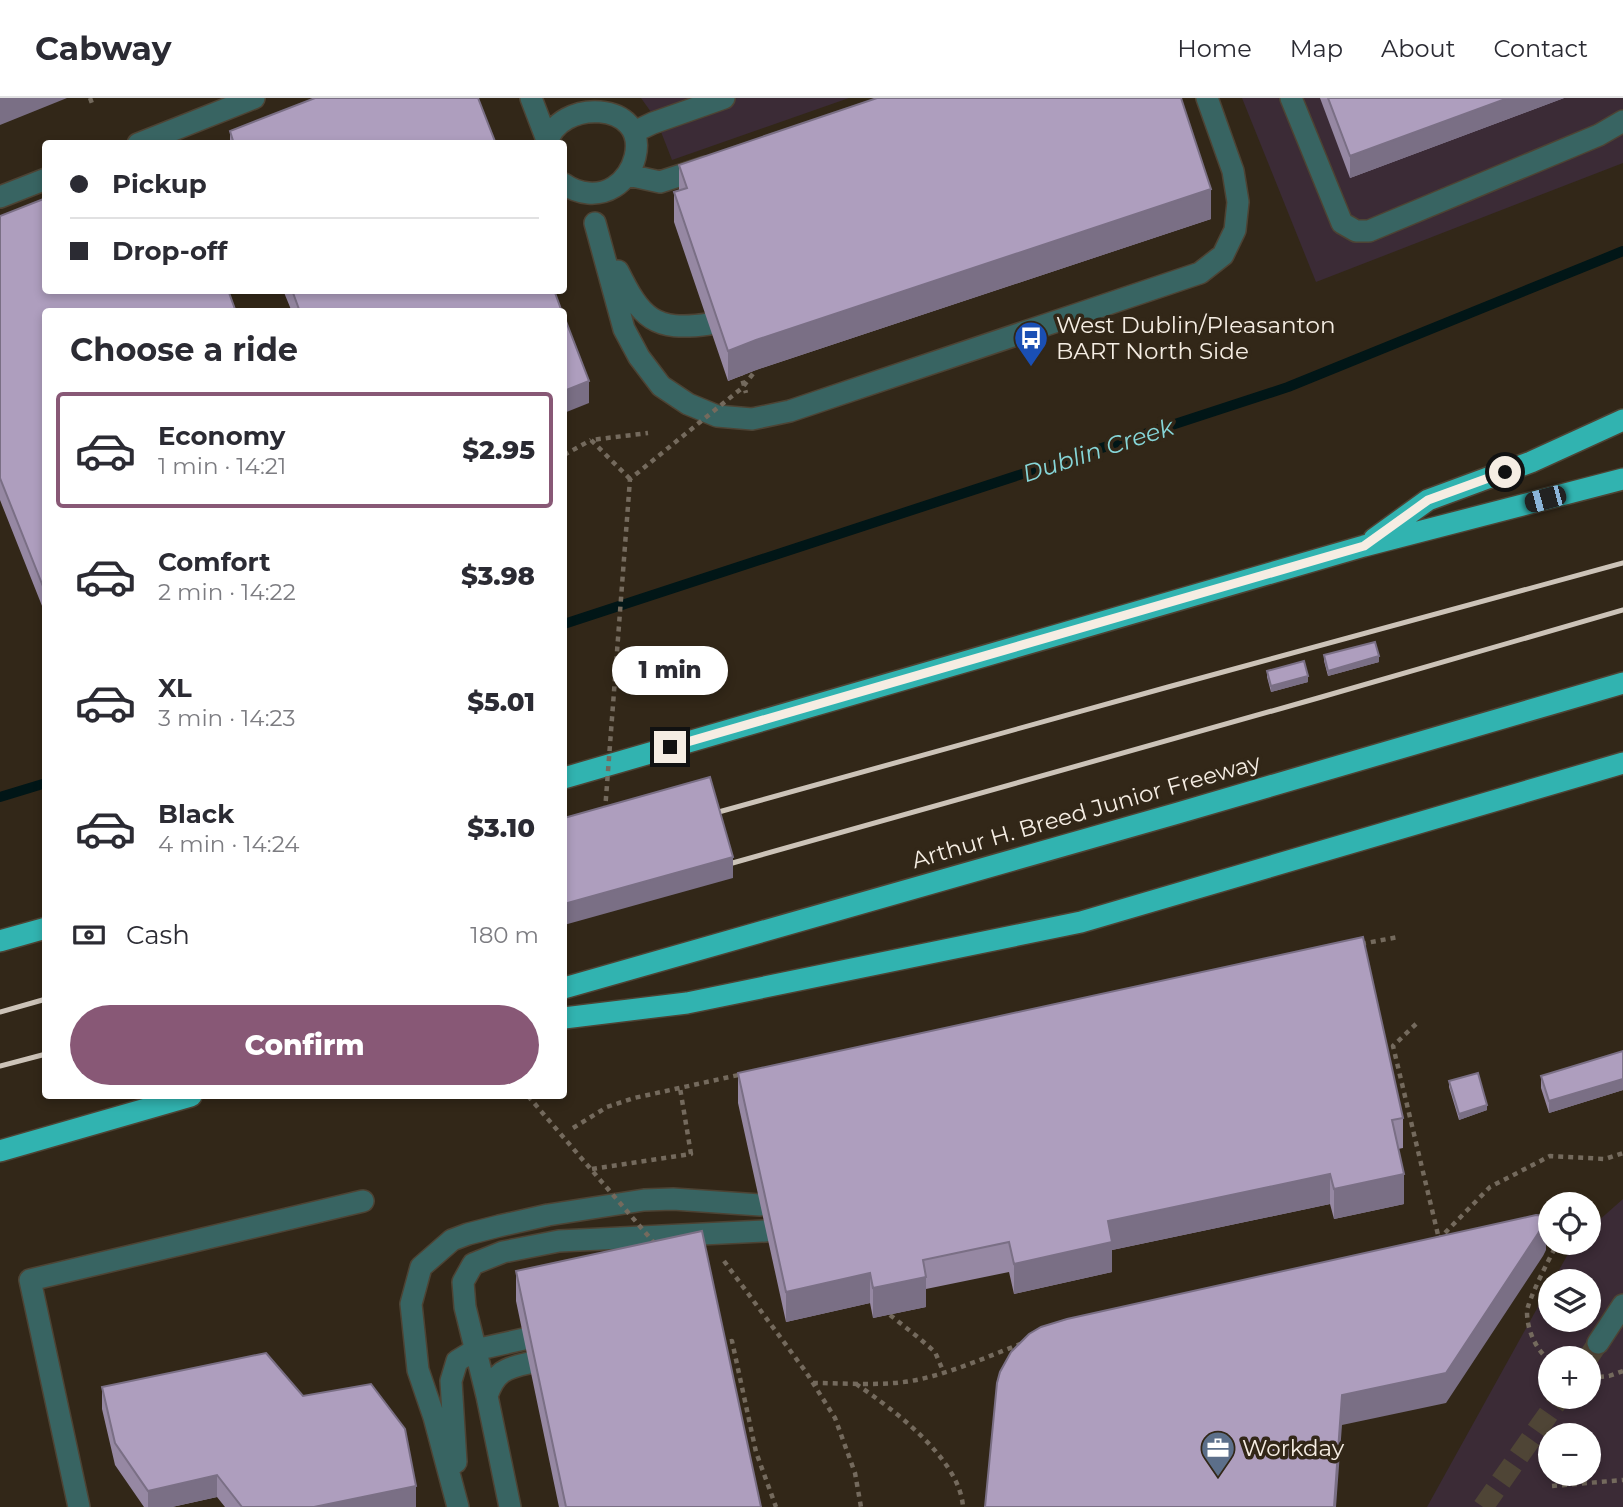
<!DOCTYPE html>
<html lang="en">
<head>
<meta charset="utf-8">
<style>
	body { margin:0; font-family:Montserrat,sans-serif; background:#f2f2f3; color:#2b2b33; height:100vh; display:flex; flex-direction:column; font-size:26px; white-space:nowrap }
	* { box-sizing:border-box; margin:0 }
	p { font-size:23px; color:#7c7c81 }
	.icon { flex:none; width:38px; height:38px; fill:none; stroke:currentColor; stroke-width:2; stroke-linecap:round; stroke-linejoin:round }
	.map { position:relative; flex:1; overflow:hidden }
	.details { position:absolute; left:42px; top:210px; width:525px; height:791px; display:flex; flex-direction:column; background:#fff; border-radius:7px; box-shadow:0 4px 10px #0003 }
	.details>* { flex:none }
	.top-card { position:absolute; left:42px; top:42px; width:525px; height:154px; border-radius:7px; box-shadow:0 4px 10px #0003; display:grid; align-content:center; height:154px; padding:0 28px; background:#fff }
	.fabs { position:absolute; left:1538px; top:1094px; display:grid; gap:14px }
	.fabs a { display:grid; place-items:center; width:63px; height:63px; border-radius:50%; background:#fff; box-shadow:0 4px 10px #0003; font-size:35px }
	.end { position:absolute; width:32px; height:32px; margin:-16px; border:9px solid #f5ede3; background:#111; box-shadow:0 0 0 4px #111 }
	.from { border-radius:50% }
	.bubble { position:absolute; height:49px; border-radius:24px; background:#fff; box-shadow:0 4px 10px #0003; font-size:23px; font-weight:800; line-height:49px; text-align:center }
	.car { position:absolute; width:21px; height:42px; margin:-21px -10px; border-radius:9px; box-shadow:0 0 5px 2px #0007; background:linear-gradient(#222 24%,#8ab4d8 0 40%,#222 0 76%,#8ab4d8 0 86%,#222 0) }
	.top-card b { display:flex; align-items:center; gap:24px; height:66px; font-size:26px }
	.top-card b+b { border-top:2px solid #e1e1e2 }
	.top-card i { width:18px; height:18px; background:#2b2b33 }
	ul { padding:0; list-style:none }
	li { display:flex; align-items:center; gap:21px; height:116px; margin:0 14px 10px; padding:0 14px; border:4px solid transparent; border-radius:7px }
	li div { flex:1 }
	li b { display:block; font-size:26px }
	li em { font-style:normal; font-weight:800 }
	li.active { border-color:#885876 }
	li>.icon { width:63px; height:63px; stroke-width:1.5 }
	h2 { padding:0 28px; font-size:32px; line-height:84px }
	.pay { display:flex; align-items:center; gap:18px; height:77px; padding:0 28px; font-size:26px }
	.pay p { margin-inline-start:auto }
	.cta { display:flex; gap:14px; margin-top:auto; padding:14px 28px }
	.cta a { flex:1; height:80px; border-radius:42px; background:#885876; color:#fff; font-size:28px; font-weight:800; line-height:80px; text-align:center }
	header { display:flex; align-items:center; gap:42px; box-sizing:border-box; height:98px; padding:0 35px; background:#fff; border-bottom:2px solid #e1e1e2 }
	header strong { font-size:33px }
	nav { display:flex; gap:38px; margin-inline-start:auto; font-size:24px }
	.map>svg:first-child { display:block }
	.commercial { fill:#3b2b36; fill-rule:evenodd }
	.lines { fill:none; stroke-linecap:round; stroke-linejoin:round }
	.stream { stroke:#011617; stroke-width:10 }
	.minor-tunnel { stroke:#4f4536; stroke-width:21; stroke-dasharray:21 10; stroke-linecap:butt }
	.minor-casing { stroke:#4d4334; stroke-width:24 }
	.highway-casing { stroke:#4d4334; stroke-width:24 }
	.path { stroke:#746a5d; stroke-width:4.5; stroke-dasharray:5 5; stroke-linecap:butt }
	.minor { stroke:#386462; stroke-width:21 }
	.highway { stroke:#31b3b0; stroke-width:21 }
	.rail { stroke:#ccc3b8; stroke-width:5 }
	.path-bridge { stroke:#746a5d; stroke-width:4.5; stroke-dasharray:5 5; stroke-linecap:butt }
	.wall { fill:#9688a3 }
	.shaded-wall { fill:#7a6f85 }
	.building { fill:#ae9ebe; stroke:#7a6f85; stroke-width:2 }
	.route { stroke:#f5ede3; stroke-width:9 }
	.labels { text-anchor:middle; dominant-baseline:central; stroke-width:7; stroke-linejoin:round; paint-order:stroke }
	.poi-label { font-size:23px; fill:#f5ede3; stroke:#322718; text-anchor:start }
	.street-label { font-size:23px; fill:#f5ede3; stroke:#322718 }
	.water-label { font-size:24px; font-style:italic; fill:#86d6d8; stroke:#322718 }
</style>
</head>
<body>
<header>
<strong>Cabway</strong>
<nav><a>Home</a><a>Map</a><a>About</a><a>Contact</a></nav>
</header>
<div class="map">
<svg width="1623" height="1409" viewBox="0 0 1623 1409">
	<rect width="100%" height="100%" fill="#322718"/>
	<path class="commercial" d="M641 0H849L672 62 656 21Z
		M1242 0H1623V65L1316 184Z
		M1623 1101V1409H1427L1550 1187V1222H1589V1183H1553L1574 1145 1589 1144V1131ZM1550 1260H1589V1298H1550ZM1550 1337H1589V1376H1550Z"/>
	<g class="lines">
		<path class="stream" d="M564 526 1288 289 1623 153
			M0 699 46 685"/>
		<path class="minor-tunnel" d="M1588 1260 1598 1245
			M1483 1409 1561 1298"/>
		<g class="minor-casing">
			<path id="minor" d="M531 0 547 42
				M1291 0 1342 125 1356 133H1369L1599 37 1623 23
				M634 34 653 25 724 0
				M138 46 254 0
				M547 46C557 0 649 2 635 59 632 71 625 82 614 89 598 99 578 96 564 86
				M628 77 660 84 706 69
				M0 99 46 81
				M595 125 624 231 639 259 661 288 688 306 717 318 752 321 790 313 1200 175 1223 157 1235 132 1238 104 1233 73 1207 0
				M618 173C641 220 654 234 709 226
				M1598 1245 1623 1207
				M487 1298C495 1274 505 1270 529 1265
				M456 1364 451 1283 457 1263 475 1252 524 1241
				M79 1409 30 1182 363 1103
				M458 1409 434 1319 418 1272 411 1206 421 1169 452 1142 468 1136 499 1128 548 1117 644 1102 673 1101 760 1107
				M510 1409 487 1298 465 1209 463 1184 473 1166 503 1154 559 1143 766 1133"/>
		</g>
		<g class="highway-casing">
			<path id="highway" d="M1374 441 1428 402 1531 364 1623 322
				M564 680 1364 448 1623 381
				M0 843 46 830
				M564 890 1178 715 1623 585
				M564 920 687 905 1081 824 1623 665
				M0 1053 191 998"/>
		</g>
		<path class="path" d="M90 0 93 8
			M740 273 746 295
			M564 357 591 342
			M630 381 591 342 648 335
			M1361 846 1398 839
			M1416 926 1393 948 1439 1141
			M573 1030 607 1009 634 1000 743 976
			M592 1071 691 1056 680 990
			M1438 1142 1490 1089 1550 1058 1605 1061 1623 1055
			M724 1163 806 1274 835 1320 855 1375 861 1409
			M890 1217 919 1240 935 1254 944 1275
			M720 1245 732 1243 756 1354 776 1409
			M1550 1263C1536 1252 1527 1232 1527 1214 1527 1204 1550 1159 1556 1148L1555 1144
			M1589 1280 1609 1278 1623 1273
			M813 1285C848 1285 886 1289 921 1281 956 1273 989 1258 1023 1245
			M856 1286C893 1311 960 1361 963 1409
			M1552 1388 1623 1382"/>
		<use href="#minor" class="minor"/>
		<use href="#highway" class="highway"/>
		<path class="rail" d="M715 715 1168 589 1623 465
			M729 766 1318 600 1623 512
			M0 914 46 901
			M0 968 46 956"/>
		<path class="path-bridge" d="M605 713 630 381 742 290 756 272
			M528 998 656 1147"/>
	</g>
	<path class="wall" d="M1320 0H1564L1350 80Z
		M230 33 496 46H230Z
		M679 67 1211 121 756 272 728 283 674 124V94L679 92Z
		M0 118 46 214V518L0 402Z
		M283 192H554L562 214H292Z
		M1324 557 1379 564 1328 578 1324 563Z
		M1267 573 1308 584 1271 594 1267 579Z
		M738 975 1403 1020V1050L1398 1051 1404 1106 1334 1121 1330 1106 1112 1152V1174L1014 1196 1009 1174 926 1191V1209L873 1220 870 1205 786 1224 738 1005Z
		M1541 978 1623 992 1549 1015 1541 990Z
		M1449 983 1487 1012 1459 1022 1449 989Z
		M516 1173 761 1409H559L516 1203Z
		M102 1289 303 1298 416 1409H225L217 1399 172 1409H144L115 1367 102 1311Z"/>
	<path class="shaded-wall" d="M0 0H67L0 27Z
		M1508 0H1564L1350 80V58Z
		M1211 91V121L756 272 728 283V253L756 242Z
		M589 283V305L564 315V293Z
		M1379 558V564L1328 578V573Z
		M1308 578V584L1271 594V588Z
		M733 759V780L564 827V806Z
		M1623 981V992L1549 1015V1003Z
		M1487 1007V1012L1459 1022V1016Z
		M1330 1076V1106L1112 1152V1174L1014 1196V1166L1108 1123Z
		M1404 1076V1106L1334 1121V1091Z
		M1546 1122V1152L1543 1158 1446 1305 1342 1327 1336 1409H1334L1342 1297Z
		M870 1175V1205L786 1224V1194Z
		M926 1179V1209L873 1220V1190Z
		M217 1377V1399L172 1409H148V1393Z
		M416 1388V1409H314Z"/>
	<path class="building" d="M315 0H478L496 46H234L230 33Z
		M877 0H1181L1211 91 756 242 728 253 674 94 687 90 679 67Z
		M1328 0H1508L1350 58Z
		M46 100V192H228L236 214H46V496L0 380V118Z
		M292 192H554L562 214H300Z
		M564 218 589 283 564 293Z
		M1375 544 1379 558 1328 573 1324 557Z
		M1304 563 1308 578 1271 588 1267 573Z
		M710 679 733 759 564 806V720Z
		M1363 839 1403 1020 1392 1022 1404 1076 1334 1091 1330 1076 1108 1123 1112 1144 1014 1166 1009 1144 923 1162 926 1179 873 1190 870 1175 786 1194 738 975Z
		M1623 953V981L1549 1003 1541 978Z
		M1478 975 1487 1007 1459 1016 1449 983Z
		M1536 1117 1544 1118 1546 1122 1543 1128 1446 1275 1342 1297 1334 1409H985L997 1285 1000 1274 1011 1254 1029 1236 1041 1229 1067 1221Z
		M702 1133 761 1409H566L516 1173Z
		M266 1255 303 1298 371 1286 405 1331 416 1388 314 1409H242L217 1377 148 1393 115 1345 102 1289Z"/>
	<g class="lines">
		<path class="route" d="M670 649 1364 448 1428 402 1505 374"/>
	</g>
	<defs>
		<g id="bus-pin" transform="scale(1.75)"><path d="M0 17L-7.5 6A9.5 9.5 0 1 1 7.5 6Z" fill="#1a4fb4" stroke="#322718"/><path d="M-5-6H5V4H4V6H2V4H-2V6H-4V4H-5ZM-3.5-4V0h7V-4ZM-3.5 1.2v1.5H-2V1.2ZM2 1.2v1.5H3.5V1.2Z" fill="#fff"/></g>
		<g id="office-pin" transform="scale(1.75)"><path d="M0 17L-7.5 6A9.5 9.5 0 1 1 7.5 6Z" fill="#5c6f8a" stroke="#322718"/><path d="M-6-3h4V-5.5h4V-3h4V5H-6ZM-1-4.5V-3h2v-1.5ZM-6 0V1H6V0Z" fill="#fff"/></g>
	</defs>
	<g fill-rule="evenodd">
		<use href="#bus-pin" x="1031" y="240"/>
		<use href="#office-pin" x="1218" y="1350"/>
	</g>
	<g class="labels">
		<g class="poi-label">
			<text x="1056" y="227">West Dublin/Pleasanton<tspan x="1056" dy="26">BART North Side</tspan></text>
			<text x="1242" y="1350">Workday</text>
		</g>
		<g class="street-label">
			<text transform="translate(1086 713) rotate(-16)">Arthur H. Breed Junior Freeway</text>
		</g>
		<g class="water-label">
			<text transform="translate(1098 352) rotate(-18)">Dublin Creek</text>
		</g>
	</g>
</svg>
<div class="fabs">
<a><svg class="icon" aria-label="locate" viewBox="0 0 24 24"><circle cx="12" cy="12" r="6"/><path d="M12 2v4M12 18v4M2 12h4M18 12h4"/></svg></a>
<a><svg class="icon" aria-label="layers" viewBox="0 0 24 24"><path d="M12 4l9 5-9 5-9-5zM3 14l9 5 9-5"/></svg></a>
<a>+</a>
<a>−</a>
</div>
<i class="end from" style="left:1505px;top:374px"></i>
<i class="end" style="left:670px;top:649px"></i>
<div class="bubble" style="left:612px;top:548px;width:116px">1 min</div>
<i class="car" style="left:1545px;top:401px;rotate:255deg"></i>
<div class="top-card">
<b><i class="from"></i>Pickup</b>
<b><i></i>Drop-off</b>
</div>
<section class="details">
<h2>Choose a ride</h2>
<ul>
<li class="active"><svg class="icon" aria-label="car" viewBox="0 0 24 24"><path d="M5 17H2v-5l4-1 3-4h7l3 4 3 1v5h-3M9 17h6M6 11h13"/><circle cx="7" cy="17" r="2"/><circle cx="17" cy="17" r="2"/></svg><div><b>Economy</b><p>1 min · 14:21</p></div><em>$2.95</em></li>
<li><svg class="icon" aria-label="car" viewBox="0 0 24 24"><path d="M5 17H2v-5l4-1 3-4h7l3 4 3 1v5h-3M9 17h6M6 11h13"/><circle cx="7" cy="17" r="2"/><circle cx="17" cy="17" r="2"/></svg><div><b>Comfort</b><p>2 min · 14:22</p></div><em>$3.98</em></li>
<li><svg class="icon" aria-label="car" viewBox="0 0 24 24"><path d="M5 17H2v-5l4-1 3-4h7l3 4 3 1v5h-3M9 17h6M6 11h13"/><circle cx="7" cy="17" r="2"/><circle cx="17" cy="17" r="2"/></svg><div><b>XL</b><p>3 min · 14:23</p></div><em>$5.01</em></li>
<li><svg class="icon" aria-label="car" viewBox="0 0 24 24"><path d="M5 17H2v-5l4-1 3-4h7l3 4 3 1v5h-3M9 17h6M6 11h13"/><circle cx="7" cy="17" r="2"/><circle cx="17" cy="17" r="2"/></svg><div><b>Black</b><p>4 min · 14:24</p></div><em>$3.10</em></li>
</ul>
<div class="pay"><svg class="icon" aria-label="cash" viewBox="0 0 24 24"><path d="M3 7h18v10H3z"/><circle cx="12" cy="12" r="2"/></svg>Cash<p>180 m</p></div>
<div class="cta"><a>Confirm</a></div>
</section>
</div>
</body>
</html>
